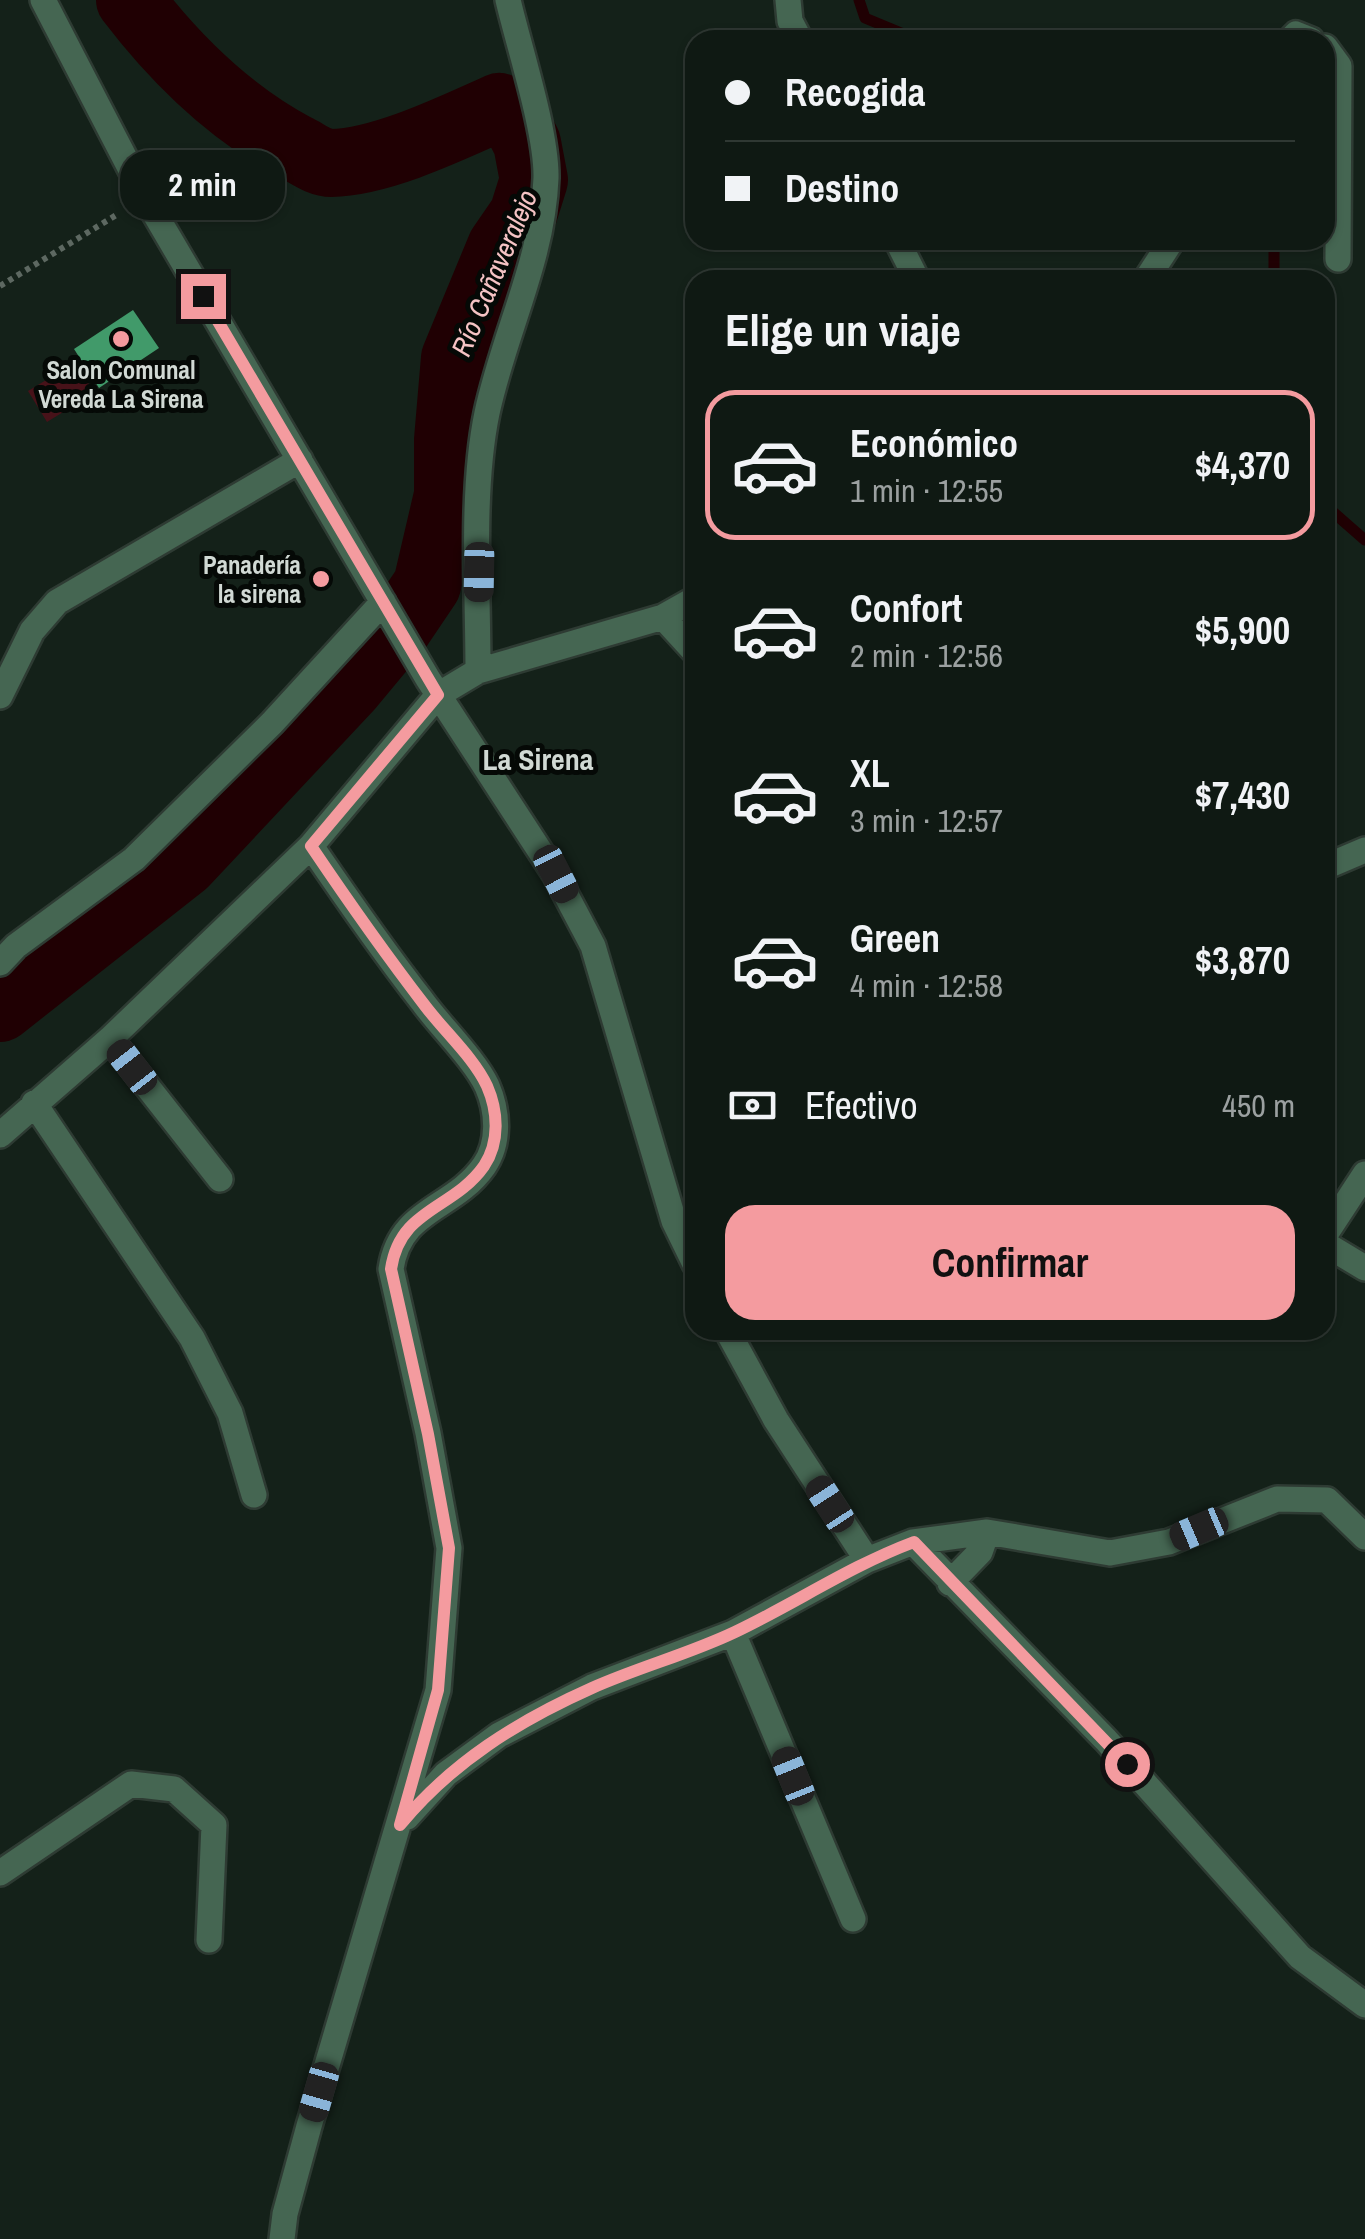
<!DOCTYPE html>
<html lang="es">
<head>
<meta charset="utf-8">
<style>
	body { margin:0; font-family:"Archivo Narrow",sans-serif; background:#1d2621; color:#f1f3f6; height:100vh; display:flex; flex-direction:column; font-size:38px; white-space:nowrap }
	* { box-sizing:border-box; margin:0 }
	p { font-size:32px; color:#9ba0a0 }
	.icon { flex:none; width:55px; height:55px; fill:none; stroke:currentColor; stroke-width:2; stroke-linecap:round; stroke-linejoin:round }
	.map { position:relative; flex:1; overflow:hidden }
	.panel { position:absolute; left:685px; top:270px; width:650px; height:1070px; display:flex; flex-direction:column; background:#0f1913; border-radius:30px; box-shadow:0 2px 8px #0004,0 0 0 2px #2f3833 }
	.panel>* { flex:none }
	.guide { position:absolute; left:685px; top:30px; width:650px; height:220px; border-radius:30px; box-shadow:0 2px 8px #0004,0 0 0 2px #2f3833; display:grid; align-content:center; height:220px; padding:0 40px; background:#0f1913 }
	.end { position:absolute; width:45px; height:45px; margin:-22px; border:12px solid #f49b9f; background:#111; box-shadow:0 0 0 5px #111 }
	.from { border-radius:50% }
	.bubble { position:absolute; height:70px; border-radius:30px; background:#0f1913; box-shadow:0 2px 8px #0004,0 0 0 2px #2f3833; font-size:32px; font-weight:700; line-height:70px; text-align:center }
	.car { position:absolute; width:30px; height:60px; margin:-30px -15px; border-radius:12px; box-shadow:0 0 8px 2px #0007; background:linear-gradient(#222 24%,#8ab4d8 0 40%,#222 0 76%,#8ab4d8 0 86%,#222 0) }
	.guide b { display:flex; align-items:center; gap:35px; height:95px; font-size:38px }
	.guide b+b { border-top:2px solid #2f3833 }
	.guide i { width:25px; height:25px; background:#f1f3f6 }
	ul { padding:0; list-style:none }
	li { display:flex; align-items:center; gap:30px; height:150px; margin:0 20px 15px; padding:0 20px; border:5px solid transparent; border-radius:30px }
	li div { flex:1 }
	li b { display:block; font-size:38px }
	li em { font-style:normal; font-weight:700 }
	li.active { border-color:#f49b9f }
	li>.icon { width:90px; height:90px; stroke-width:1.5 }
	h2 { padding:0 40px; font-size:45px; line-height:120px }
	.pay { display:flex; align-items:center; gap:25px; height:110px; padding:0 40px; font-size:38px }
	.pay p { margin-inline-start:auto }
	.cta { display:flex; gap:20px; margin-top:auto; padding:20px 40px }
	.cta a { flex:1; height:115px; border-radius:30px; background:#f49b9f; color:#111; font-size:40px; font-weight:700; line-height:115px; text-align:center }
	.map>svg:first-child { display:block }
	.green { fill:#471219 }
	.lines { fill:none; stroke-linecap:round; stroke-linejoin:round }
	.stream { stroke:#200003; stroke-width:11 }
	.river { stroke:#200003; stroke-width:68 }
	.building { fill:#419a6a }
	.minor-casing { stroke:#2e3b33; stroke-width:30 }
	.path { stroke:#5d6861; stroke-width:6; stroke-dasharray:5 5; stroke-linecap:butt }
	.minor { stroke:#456652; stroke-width:25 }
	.route { stroke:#f49b9f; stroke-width:12 }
	.poi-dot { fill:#f49b9f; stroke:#050906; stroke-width:4 }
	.labels { text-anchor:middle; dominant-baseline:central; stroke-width:10; stroke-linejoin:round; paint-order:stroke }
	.poi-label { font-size:25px; font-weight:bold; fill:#d1d9d4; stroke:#050906 }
	.water-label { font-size:28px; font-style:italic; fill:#f5c3c4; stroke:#050906 }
	.quarter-label { font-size:30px; font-weight:bold; fill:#d1d9d4; stroke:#050906 }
</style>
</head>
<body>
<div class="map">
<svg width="1365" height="2239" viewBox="0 0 1365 2239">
	<rect width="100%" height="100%" fill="#142119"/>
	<path class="green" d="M76 362 94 393 47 422 28 391Z"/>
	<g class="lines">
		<path class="stream" d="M859 0 865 18 918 40
			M1274 280V240
			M1325 505 1365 540"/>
		<path class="river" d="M0 1008 184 863 349 687 398 628 427 585 448 495V440L455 358 501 247 523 215 534 180 527 143 512 114 499 107C452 128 382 162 331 163 319 163 307 153 296 148 230 113 175 59 130 0"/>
	</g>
	<path class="building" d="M133 310 159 348 99 388 74 349Z"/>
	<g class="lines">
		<g class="minor-casing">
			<path id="minor" d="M43 0 145 197 428 679 555 874 593 946 674 1221 695 1264
				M788 0 790 21 800 40
				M1290 40 1296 34 1311 40
				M1325 47 1339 66 1338 259
				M897 240 917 280
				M1146 280 1172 240
				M663 617 695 599
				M478 671C478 591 471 490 487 413 504 333 543 260 546 178 547 133 519 47 508 0
				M0 696 32 631 57 602 300 460
				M1325 867 1365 850
				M0 963 16 946 134 859 272 723 383 602
				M110 1039 220 1179
				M34 1103 192 1338 230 1413 254 1495
				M0 1135 110 1039 311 846 438 695 478 671 663 617 695 652
				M1325 1235 1365 1174
				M1325 1244 1365 1268
				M727 1330 776 1420 867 1560
				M913 1542 1106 1740 1300 1957 1365 2005
				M950 1583 980 1552 987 1532
				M733 1633 853 1919
				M407 1817 446 1774 499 1735 592 1687 733 1633 867 1560 913 1542 987 1532 1110 1553 1169 1542 1277 1499 1327 1500 1365 1537
				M0 1873 131 1784 174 1789 214 1825 209 1940
				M282 2239 285 2214 309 2126 438 1690 449 1548 428 1433 391 1269C400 1208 453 1210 484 1166 500 1143 498 1111 487 1086 474 1059 440 1026 422 1001 383 951 347 899 311 846"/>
		</g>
		<path class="path" d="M0 286 118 214"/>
		<use href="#minor" class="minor"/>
	</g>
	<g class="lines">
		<path class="route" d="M203 296 438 695 311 846C348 901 386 955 426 1007 445 1032 474 1058 487 1086 498 1111 500 1142 484 1166 453 1210 400 1208 391 1269L428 1434 449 1548 438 1690 400 1825C452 1762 518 1721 592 1688 639 1667 689 1654 735 1632 796 1603 850 1566 914 1542L1127 1764"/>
	</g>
	<g class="poi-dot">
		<circle cx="121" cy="339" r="10"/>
		<circle cx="321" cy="579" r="10"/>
	</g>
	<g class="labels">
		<g class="poi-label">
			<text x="121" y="370">Salon Comunal<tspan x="121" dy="29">Vereda La Sirena</tspan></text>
			<text x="301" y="565" text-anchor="end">Panadería<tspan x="301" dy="29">la sirena</tspan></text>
		</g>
		<g class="water-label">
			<text transform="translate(494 273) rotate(-67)">Río Cañaveralejo</text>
		</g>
		<g class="quarter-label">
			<text x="538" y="759">La Sirena</text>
		</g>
	</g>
</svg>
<i class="end from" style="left:1127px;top:1764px"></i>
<i class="end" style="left:203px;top:296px"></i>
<div class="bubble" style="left:120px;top:150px;width:165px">2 min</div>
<i class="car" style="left:479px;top:572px;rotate:181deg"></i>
<i class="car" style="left:556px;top:874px;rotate:153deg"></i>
<i class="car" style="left:132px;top:1067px;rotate:322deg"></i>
<i class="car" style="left:830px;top:1504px;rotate:327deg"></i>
<i class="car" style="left:1199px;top:1529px;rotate:247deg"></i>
<i class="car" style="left:793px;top:1776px;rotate:338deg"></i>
<i class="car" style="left:319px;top:2092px;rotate:196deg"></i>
<div class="guide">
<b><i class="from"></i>Recogida</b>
<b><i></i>Destino</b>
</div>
<section class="panel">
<h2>Elige un viaje</h2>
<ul>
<li class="active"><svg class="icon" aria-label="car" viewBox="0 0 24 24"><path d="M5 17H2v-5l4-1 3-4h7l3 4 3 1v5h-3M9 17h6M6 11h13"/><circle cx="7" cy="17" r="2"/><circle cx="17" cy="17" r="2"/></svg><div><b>Económico</b><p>1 min · 12:55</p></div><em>$4,370</em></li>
<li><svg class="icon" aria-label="car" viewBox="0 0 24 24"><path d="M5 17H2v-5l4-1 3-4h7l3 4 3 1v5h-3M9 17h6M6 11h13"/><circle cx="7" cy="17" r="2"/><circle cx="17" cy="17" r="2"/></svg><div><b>Confort</b><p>2 min · 12:56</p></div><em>$5,900</em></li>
<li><svg class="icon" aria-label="car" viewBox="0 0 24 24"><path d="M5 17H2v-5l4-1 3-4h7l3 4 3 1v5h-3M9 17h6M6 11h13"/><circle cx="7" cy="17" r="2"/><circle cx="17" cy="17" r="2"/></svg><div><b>XL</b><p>3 min · 12:57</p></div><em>$7,430</em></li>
<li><svg class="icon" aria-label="car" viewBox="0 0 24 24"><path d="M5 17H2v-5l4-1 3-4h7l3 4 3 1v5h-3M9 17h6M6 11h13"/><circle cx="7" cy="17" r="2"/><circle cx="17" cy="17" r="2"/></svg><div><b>Green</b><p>4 min · 12:58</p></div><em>$3,870</em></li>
</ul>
<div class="pay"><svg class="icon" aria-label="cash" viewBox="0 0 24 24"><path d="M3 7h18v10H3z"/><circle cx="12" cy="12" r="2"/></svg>Efectivo<p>450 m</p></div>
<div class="cta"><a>Confirmar</a></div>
</section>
</div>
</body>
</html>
